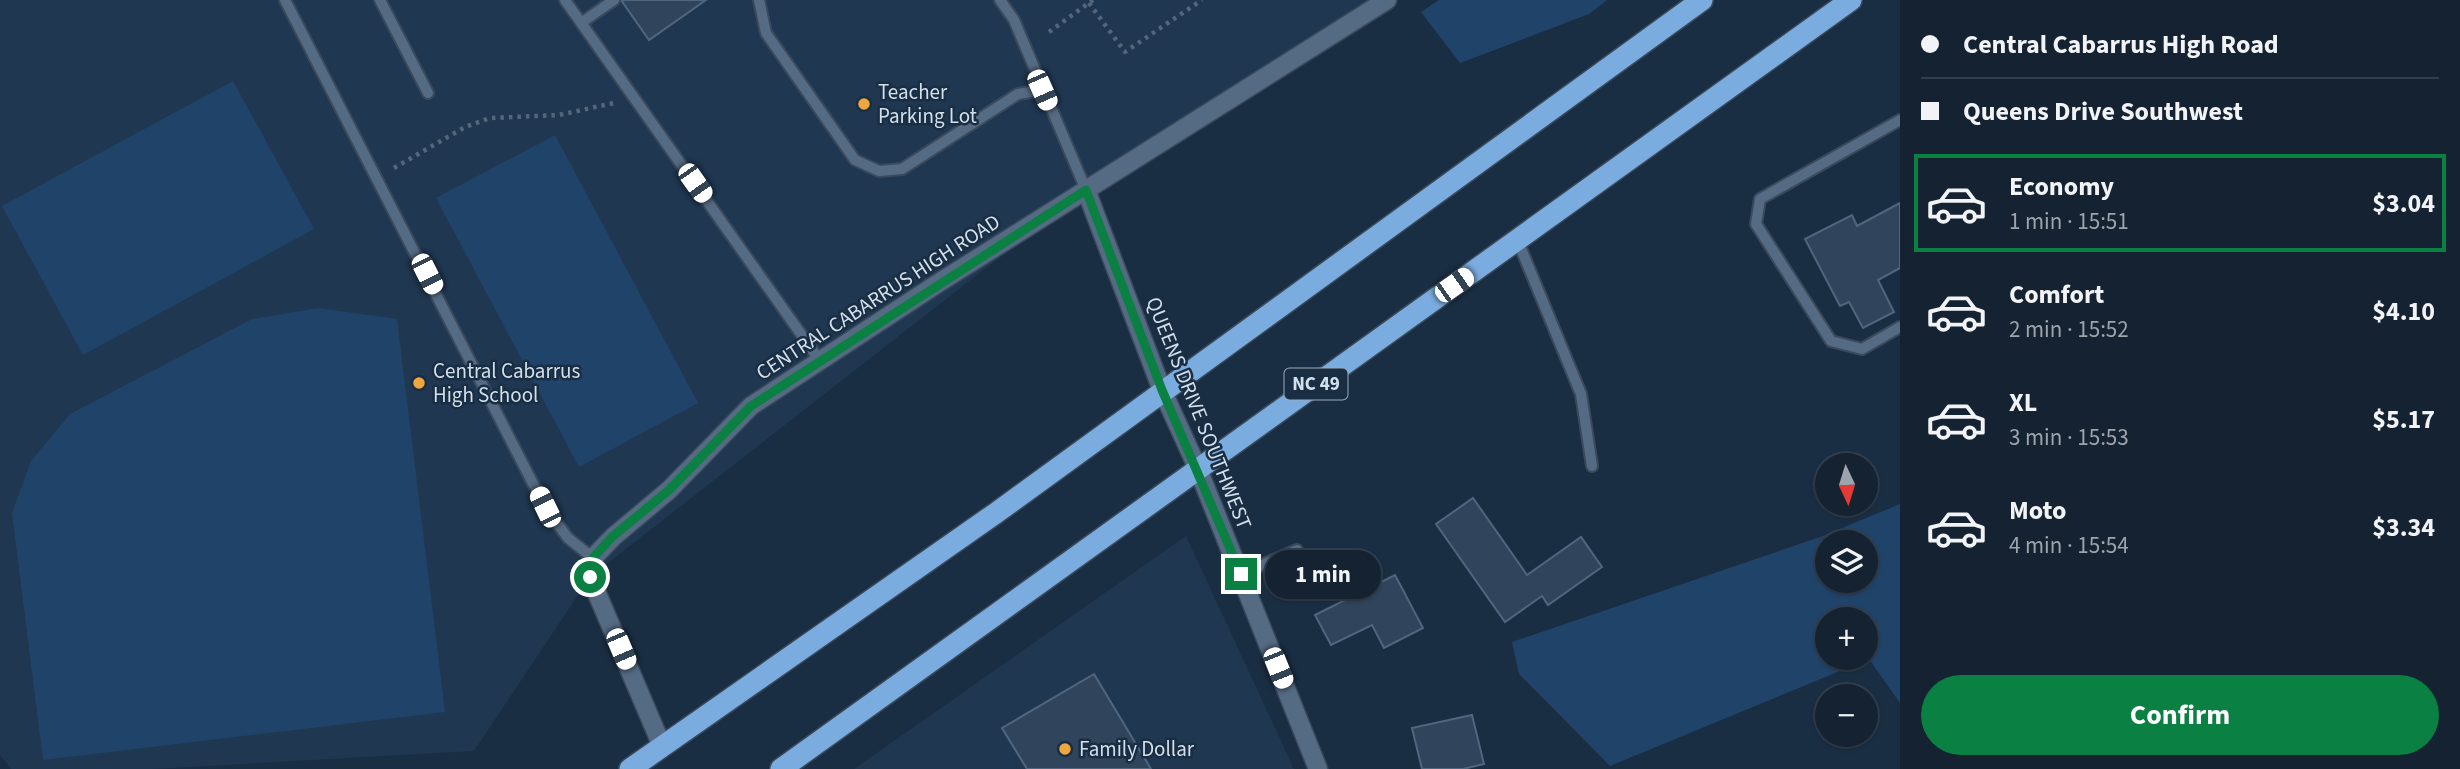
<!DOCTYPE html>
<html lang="en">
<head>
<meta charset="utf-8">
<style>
	body { margin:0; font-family:"Source Sans 3",sans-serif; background:#212f3e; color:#f1f3f6; height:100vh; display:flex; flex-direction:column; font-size:26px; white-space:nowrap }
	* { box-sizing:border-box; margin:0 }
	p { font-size:23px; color:#9da4ac }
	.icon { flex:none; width:38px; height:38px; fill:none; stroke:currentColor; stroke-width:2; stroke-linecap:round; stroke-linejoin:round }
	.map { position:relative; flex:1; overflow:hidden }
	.sheet { display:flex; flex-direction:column; background:#142232; width:560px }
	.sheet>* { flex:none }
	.banner { display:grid; align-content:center; height:154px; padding:0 21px; background:#142232 }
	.needle { width:46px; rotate:176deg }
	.controls { position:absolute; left:1815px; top:453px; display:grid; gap:14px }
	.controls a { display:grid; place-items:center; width:63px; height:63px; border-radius:50%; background:#142232; box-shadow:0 2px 5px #0004,0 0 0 2px #333f4d; font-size:35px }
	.end { position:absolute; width:32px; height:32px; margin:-16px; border:9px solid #0b8043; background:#fff; box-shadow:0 0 0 4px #fff }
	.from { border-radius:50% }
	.bubble { position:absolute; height:49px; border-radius:24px; background:#142232; box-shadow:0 2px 5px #0004,0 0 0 2px #333f4d; font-size:23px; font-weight:700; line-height:49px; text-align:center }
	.car { position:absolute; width:21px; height:42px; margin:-21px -10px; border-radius:9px; box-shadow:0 0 5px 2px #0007; background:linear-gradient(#fff 24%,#345 0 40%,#fff 0 76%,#345 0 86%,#fff 0) }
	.banner b { display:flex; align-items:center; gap:24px; height:66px; font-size:26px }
	.banner b+b { border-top:2px solid #333f4d }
	.banner i { width:18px; height:18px; background:#f1f3f6 }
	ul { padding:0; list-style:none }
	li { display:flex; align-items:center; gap:21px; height:98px; margin:0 14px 10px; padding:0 7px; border:4px solid transparent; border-radius:0px }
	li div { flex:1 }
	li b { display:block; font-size:26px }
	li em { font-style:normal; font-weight:700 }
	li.selected { border-color:#0b8043 }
	li>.icon { width:63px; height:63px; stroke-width:1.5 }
	.primary-button { display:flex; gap:14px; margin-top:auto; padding:14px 21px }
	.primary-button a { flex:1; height:80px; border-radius:42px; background:#0b8043; color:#fff; font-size:28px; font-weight:700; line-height:80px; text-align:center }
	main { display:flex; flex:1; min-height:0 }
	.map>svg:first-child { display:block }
	.built { fill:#1f3751 }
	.green { fill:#204469; fill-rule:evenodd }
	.building { fill:#30445b; stroke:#50667e; stroke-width:2 }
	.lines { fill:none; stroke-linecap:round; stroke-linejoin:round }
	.lane-casing { stroke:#3a4a5c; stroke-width:14 }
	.street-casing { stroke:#3a4a5c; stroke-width:21 }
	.highway-casing { stroke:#3a4a5c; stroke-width:24 }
	.path { stroke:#546679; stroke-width:4.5; stroke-dasharray:3.5 5; stroke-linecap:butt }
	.lane { stroke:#556b83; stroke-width:10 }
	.street { stroke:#556b83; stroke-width:18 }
	.highway { stroke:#7bace0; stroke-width:21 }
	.route { stroke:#0b8043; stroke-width:9 }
	.poi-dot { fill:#f0a63f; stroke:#1a2e43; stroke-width:2.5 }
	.labels { text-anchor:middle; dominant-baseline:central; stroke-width:5; stroke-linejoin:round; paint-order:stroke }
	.shield { fill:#1a2e43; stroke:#9baaba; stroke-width:2 }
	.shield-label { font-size:19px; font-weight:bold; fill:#d2dfed }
	.poi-label { font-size:21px; fill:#d2dfed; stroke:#1a2e43; text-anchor:start }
	.street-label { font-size:21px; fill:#d2dfed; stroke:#1a2e43 }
</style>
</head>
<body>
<main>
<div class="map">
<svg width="1900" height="769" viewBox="0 0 1900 769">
	<rect width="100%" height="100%" fill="#1a2e43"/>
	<path class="built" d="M0 0H1373L1086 190 590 577 474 751 153 769H11L0 755Z
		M1186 536 1294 769H854Z"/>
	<path class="green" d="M1439 0H1607L1589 14 1460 63 1421 12Z
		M233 81 314 229 83 355 2 206Z
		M555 135 698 403 579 467 436 198Z
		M318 308 397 319 445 712 43 760 12 513 31 461 70 414 252 319Z
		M1900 504V703L1869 659 1610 766 1519 674 1512 642 1823 536ZM1827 542H1866V581H1827ZM1827 620H1866V658H1827Z"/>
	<path class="building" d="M621 0H706L649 40Z
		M1900 203V268L1878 280 1894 312 1863 328 1849 302 1840 306 1805 239 1852 215 1857 226Z
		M1473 498 1527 575 1581 537 1602 567 1548 605 1542 596 1505 622 1436 524Z
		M1395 575 1423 628 1384 648 1372 625 1331 645 1315 615Z
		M1094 674 1151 769H1027L1002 728Z
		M1472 715 1484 764 1463 769H1422L1412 728Z"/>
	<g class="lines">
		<g class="lane-casing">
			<path id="lane" d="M285 0 545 507 568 538 593 558
				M380 0 428 93
				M565 0 820 361
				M759 0 766 33 855 160 879 171 902 169 1018 94 1042 90
				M1000 0 1014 20 1086 190
				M581 23 614 0
				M1900 120 1760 199 1756 224 1831 341 1862 349 1900 327
				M1517 239 1581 394 1592 466
				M1241 574 1297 550"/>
		</g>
		<g class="street-casing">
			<path id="street" d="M1086 190 1162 390 1198 469 1318 769
				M662 746 590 577 593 558 613 537 669 490 751 406 940 282 1387 0"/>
		</g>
		<g class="highway-casing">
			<path id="highway" d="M630 769 996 513 1702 0
				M781 769 1851 0"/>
		</g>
		<path class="path" d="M1089 3 1125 52 1202 0
			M1049 32 1093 0
			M394 168 465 127 490 118 559 115 614 103"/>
		<use href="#lane" class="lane"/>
		<use href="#street" class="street"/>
		<use href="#highway" class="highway"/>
	</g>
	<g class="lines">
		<path class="route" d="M590 577 593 558 612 537 669 490 751 406 1086 190 1162 390 1241 574"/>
	</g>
	<g class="poi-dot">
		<circle cx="864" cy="104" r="7"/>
		<circle cx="419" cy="383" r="7"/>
		<circle cx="1065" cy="749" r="7"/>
	</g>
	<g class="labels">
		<rect class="shield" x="1284.5" y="368.5" width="63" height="31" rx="5"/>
		<g class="shield-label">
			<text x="1316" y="384">NC 49</text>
		</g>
		<g class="poi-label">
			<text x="878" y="92">Teacher<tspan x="878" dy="24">Parking Lot</tspan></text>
			<text x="433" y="371">Central Cabarrus<tspan x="433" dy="24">High School</tspan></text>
			<text x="1079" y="749">Family Dollar</text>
		</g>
		<g class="street-label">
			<text transform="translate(878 297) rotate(-33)">CENTRAL CABARRUS HIGH ROAD</text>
			<text transform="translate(1199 413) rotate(68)">QUEENS DRIVE SOUTHWEST</text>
		</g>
	</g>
</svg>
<div class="controls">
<a><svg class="needle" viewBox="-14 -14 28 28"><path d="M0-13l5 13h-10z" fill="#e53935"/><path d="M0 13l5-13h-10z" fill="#9da4ac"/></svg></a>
<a><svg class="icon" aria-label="layers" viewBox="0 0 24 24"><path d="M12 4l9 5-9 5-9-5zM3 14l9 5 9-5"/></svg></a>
<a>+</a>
<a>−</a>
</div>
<i class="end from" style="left:590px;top:577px"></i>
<i class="end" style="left:1241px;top:574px"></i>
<div class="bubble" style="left:1265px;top:550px;width:116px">1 min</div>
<i class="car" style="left:1042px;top:90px;rotate:156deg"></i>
<i class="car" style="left:695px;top:183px;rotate:145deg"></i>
<i class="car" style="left:427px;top:274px;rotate:153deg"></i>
<i class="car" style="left:1454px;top:285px;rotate:55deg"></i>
<i class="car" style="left:545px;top:507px;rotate:334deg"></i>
<i class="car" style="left:621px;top:649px;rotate:157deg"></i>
<i class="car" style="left:1278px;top:668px;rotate:158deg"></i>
</div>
<section class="sheet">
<div class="banner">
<b><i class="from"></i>Central Cabarrus High Road</b>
<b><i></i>Queens Drive Southwest</b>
</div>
<ul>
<li class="selected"><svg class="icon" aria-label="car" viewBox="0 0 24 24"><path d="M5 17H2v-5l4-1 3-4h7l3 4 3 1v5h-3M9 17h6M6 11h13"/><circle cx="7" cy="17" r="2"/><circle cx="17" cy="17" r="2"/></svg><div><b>Economy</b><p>1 min · 15:51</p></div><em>$3.04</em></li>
<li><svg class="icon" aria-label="car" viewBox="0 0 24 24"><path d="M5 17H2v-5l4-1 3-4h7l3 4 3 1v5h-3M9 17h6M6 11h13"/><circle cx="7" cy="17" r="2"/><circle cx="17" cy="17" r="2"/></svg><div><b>Comfort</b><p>2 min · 15:52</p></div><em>$4.10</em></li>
<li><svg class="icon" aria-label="car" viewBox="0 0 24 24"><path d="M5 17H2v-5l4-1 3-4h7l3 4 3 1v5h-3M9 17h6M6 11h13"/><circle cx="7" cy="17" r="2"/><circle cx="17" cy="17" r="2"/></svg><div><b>XL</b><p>3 min · 15:53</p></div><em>$5.17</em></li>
<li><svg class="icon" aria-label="car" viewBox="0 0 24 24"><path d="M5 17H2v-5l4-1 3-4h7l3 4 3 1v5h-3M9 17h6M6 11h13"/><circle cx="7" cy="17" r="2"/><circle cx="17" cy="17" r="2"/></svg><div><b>Moto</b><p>4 min · 15:54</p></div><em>$3.34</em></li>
</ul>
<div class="primary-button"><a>Confirm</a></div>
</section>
</main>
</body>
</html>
